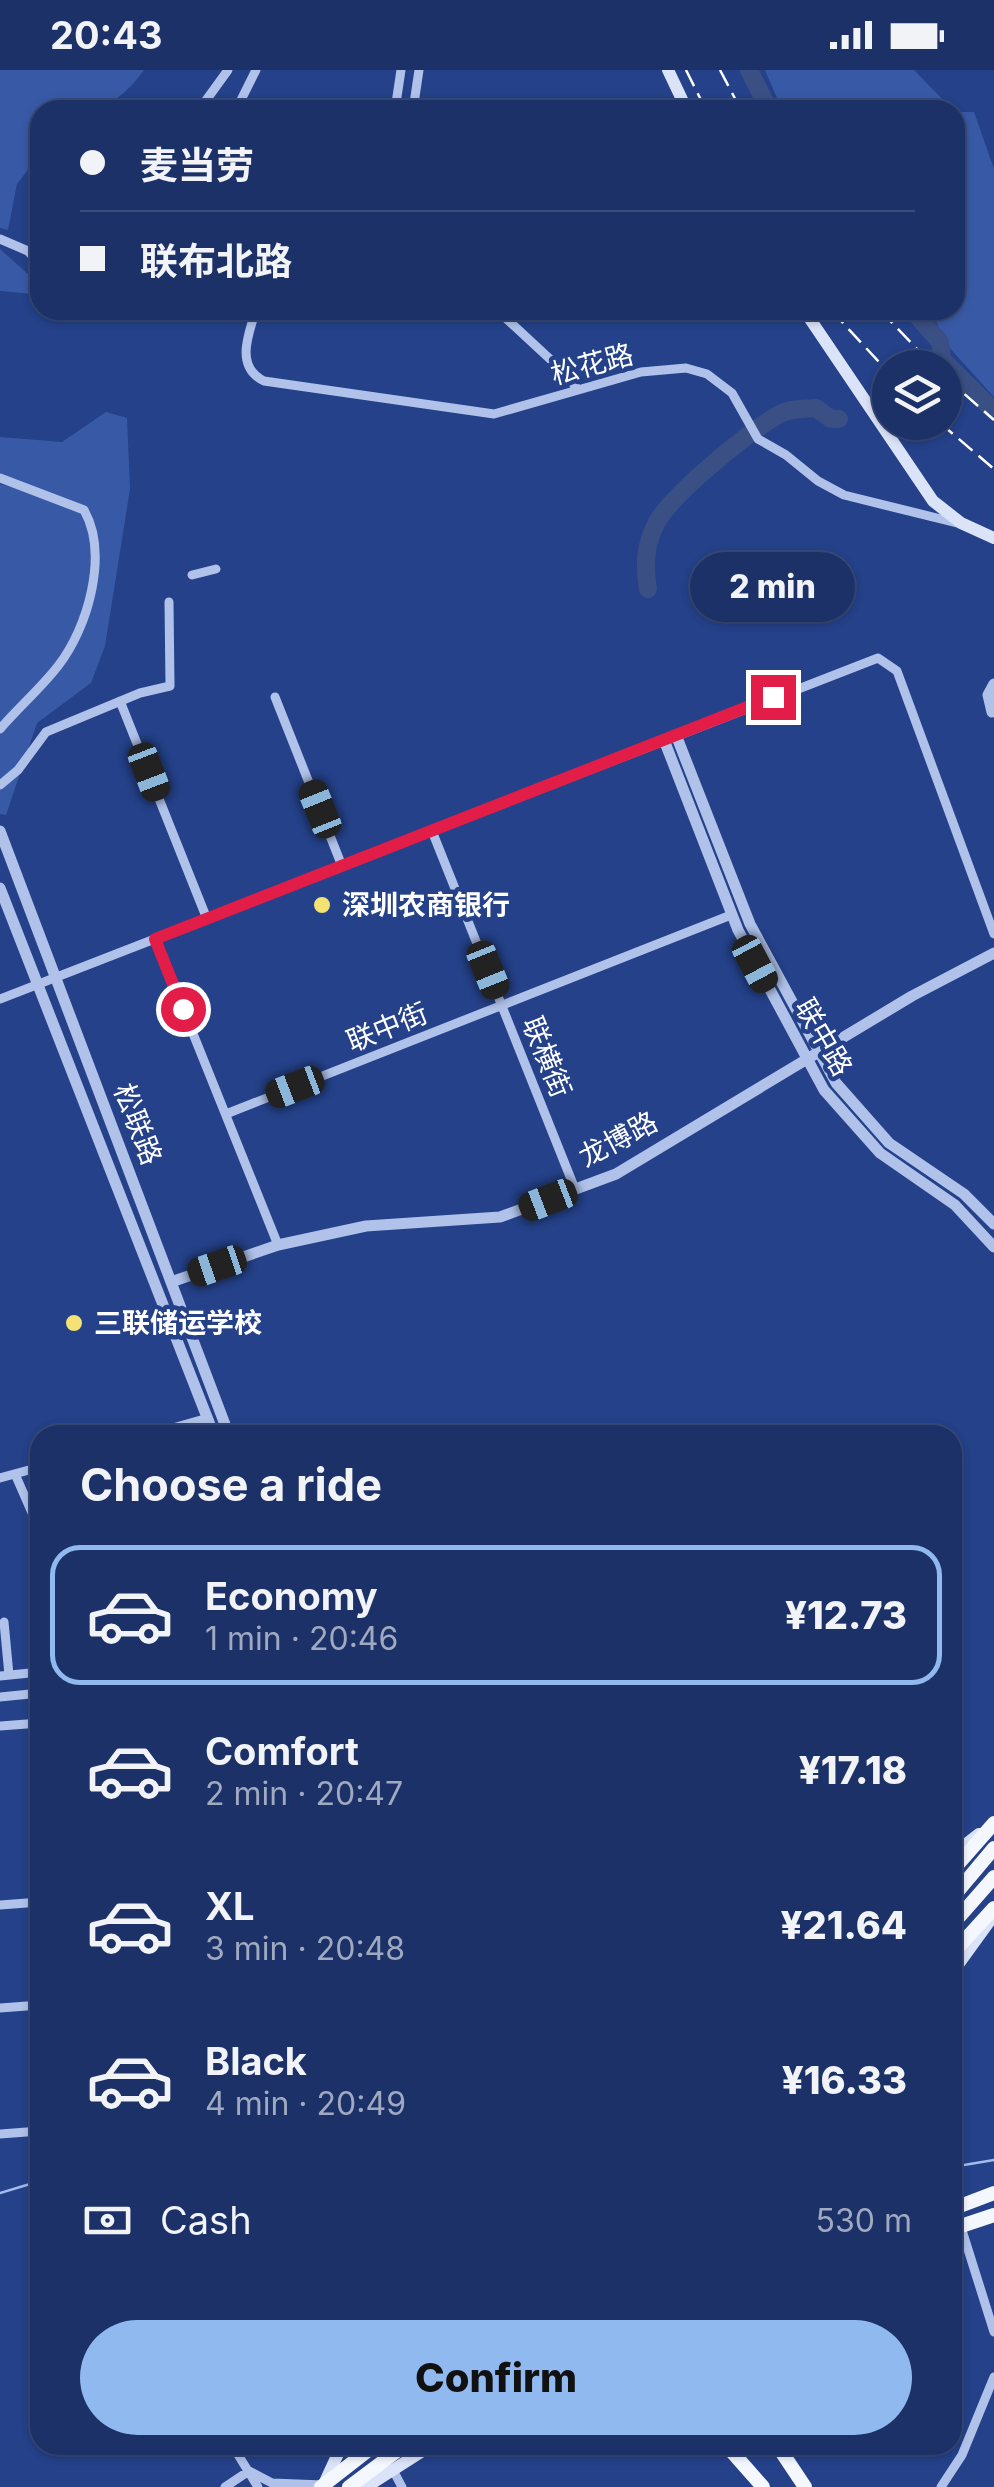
<!DOCTYPE html>
<html lang="en">
<head>
<meta charset="utf-8">
<style>
	body { margin:0; font-family:Inter,"Noto Sans SC",sans-serif; background:#283d70; color:#f1f3f6; height:100vh; display:flex; flex-direction:column; font-size:38px; white-space:nowrap }
	* { box-sizing:border-box; margin:0 }
	p { font-size:32px; color:#a0a9c0 }
	.icon { flex:none; width:55px; height:55px; fill:none; stroke:currentColor; stroke-width:2; stroke-linecap:round; stroke-linejoin:round }
	.map { position:relative; flex:1; overflow:hidden }
	.sheet { position:absolute; left:30px; top:1355px; width:932px; height:1030px; display:flex; flex-direction:column; background:#1b3167; border-radius:30px; box-shadow:0 2px 8px #0004,0 0 0 2px #394c7b }
	.sheet>* { flex:none }
	.guide { position:absolute; left:30px; top:30px; width:935px; height:220px; border-radius:30px; box-shadow:0 2px 8px #0004,0 0 0 2px #394c7b; display:grid; align-content:center; height:220px; padding:0 50px; background:#1b3167 }
	.fabs { position:absolute; left:872px; top:280px; display:grid; gap:20px }
	.fabs a { display:grid; place-items:center; width:90px; height:90px; border-radius:50%; background:#1b3167; box-shadow:0 2px 8px #0004,0 0 0 2px #394c7b; font-size:50px }
	.end { position:absolute; width:45px; height:45px; margin:-22px; border:12px solid #e11d48; background:#fff; box-shadow:0 0 0 5px #fff }
	.from { border-radius:50% }
	.bubble { position:absolute; height:70px; border-radius:35px; background:#1b3167; box-shadow:0 2px 8px #0004,0 0 0 2px #394c7b; font-size:32px; font-weight:800; line-height:70px; text-align:center }
	.car { position:absolute; width:30px; height:60px; margin:-30px -15px; border-radius:12px; box-shadow:0 0 8px 2px #0007; background:linear-gradient(#222 24%,#8ab4d8 0 40%,#222 0 76%,#8ab4d8 0 86%,#222 0) }
	.guide b { display:flex; align-items:center; gap:35px; height:95px; font-size:38px }
	.guide b+b { border-top:2px solid #394c7b }
	.guide i { width:25px; height:25px; background:#f1f3f6 }
	ul { padding:0; list-style:none }
	li { display:flex; align-items:center; gap:30px; height:140px; margin:0 20px 15px; padding:0 30px; border:5px solid transparent; border-radius:30px }
	li div { flex:1 }
	li b { display:block; font-size:38px }
	li em { font-style:normal; font-weight:800 }
	li.selected { border-color:#90b9f0 }
	li>.icon { width:90px; height:90px; stroke-width:1.5 }
	h2 { padding:0 50px; font-size:45px; line-height:120px }
	.pay { display:flex; align-items:center; gap:25px; height:110px; padding:0 50px; font-size:38px }
	.pay p { margin-inline-start:auto }
	.primary-button { display:flex; gap:20px; margin-top:auto; padding:20px 50px }
	.primary-button a { flex:1; height:115px; border-radius:60px; background:#90b9f0; color:#111; font-size:40px; font-weight:800; line-height:115px; text-align:center }
	.status { display:flex; justify-content:space-between; align-items:center; height:70px; padding:0 50px; background:#1b3167; direction:ltr }
	.status svg { height:28px; fill:currentColor }
	.map>svg:first-child { display:block }
	.green { fill:#385aa6 }
	.lines { fill:none; stroke-linecap:round; stroke-linejoin:round }
	.stream { stroke:#a5bbeb; stroke-width:2.5 }
	.river { stroke:#3a4f84; stroke-width:18 }
	.minor { stroke:#b0c2ea; stroke-width:9 }
	.tertiary { stroke:#b0c2ea; stroke-width:11 }
	.secondary { stroke:#dbe3f8; stroke-width:12 }
	.primary { stroke:#f4f7fe; stroke-width:14 }
	.rail { stroke:#fff; stroke-width:2.5; stroke-dasharray:18 8; stroke-linecap:butt }
	.route { stroke:#e11d48; stroke-width:12 }
	.poi-dot { fill:#f5e274; stroke:#244189; stroke-width:4 }
	.labels { text-anchor:middle; dominant-baseline:central; stroke-width:9; stroke-linejoin:round; paint-order:stroke }
	.street-label { font-size:28px; fill:#fff; stroke:#244189 }
	.poi-label { font-size:28px; font-weight:bold; fill:#fff; stroke:#244189; text-anchor:start }
</style>
</head>
<body>
<div class="status"><b>20:43</b><svg viewBox="0 0 49 12"><path d="M0 12V9h3v3zM5 12V6h3v6zM10 12V3h3v9zM15 12V0h3v12zM26 1h20v11H26zM47 4h2v5h-2z"/></svg></div>
<div class="map">
<svg width="994" height="2417" viewBox="0 0 994 2417">
	<rect width="100%" height="100%" fill="#244189"/>
	<path class="green" d="M0 0H144C112 44 91 40 40 40V84L17 114 8 160 0 158Z
		M765 0H914L953 40H782Z
		M955 42H974L994 99V327L947 275 931 240H955Z
		M0 179 40 215V218L33 224 0 221Z
		M106 342 127 348 130 419 105 576 91 613 37 653 6 745 0 744V414L16 418 0 405V367L62 372Z"/>
	<g class="lines">
		<path class="stream" d="M952 2097 994 2090
			M0 2123 40 2111"/>
		<path class="river" d="M749 0 769 40
			M912 240 940 272 942 289 994 341
			M648 519C644 495 645 474 657 452 673 423 749 362 778 345 789 338 804 339 816 338L831 349H839"/>
		<path class="minor" d="M199 40 228 0
			M236 40 256 0
			M395 40 401 0
			M413 40 419 0
			M0 169 28 181 40 195
			M256 240C248 265 235 297 264 311L494 344 641 302 686 298 707 304 732 323 758 369 786 385 818 411 844 425 957 453
			M497 240 565 303 578 320
			M0 408 84 440C109 484 88 558 58 596 41 618 19 637 0 659
			M192 505 216 499
			M275 627 342 796
			M120 631 207 849
			M0 715 18 700 46 662 140 623 170 616 169 532
			M432 761 575 1119
			M155 869 278 1175
			M0 929 878 588 897 601 994 864
			M226 1044 731 845
			M148 1365 208 1348
			M15 1404 40 1461
			M0 1408 40 1397
			M4 1552 9 1605
			M0 1606 40 1602
			M0 1627 40 1623
			M0 1656 40 1653
			M0 1835 40 1832
			M0 1938 40 1935
			M0 2064 40 2061
			M961 2157 994 2262
			M232 2375 258 2417
			M393 2400 402 2417
			M249 2401 272 2413 323 2415
			M225 2417 249 2401
			M941 2417 962 2385 994 2307"/>
		<path class="tertiary" d="M992 642 988 625 994 614
			M676 665 750 854 836 1013 889 1073 964 1124 994 1154
			M664 670 738 860 824 1020 880 1083 955 1135 994 1177
			M0 761 229 1365
			M0 818 214 1365
			M171 1212 278 1175 366 1156 500 1147 616 1104 912 926 994 883"/>
		<path class="secondary" d="M668 0 687 40
			M804 240 933 431 961 453 994 468
			M952 1785 979 1764
			M952 1903 994 1845
			M324 2414 342 2375
			M366 2417 432 2375"/>
		<path class="primary" d="M952 1801 994 1753
			M952 1828 994 1778
			M952 1855 994 1807
			M952 1884 994 1838
			M952 2139 994 2123
			M952 2159 994 2145
			M726 2375 763 2417
			M777 2375 805 2417
			M321 2417 375 2375
			M349 2417 405 2375"/>
		<path class="rail" d="M686 0 706 40
			M720 0 741 40
			M831 240 890 304
			M880 240 935 298
			M945 307 994 350
			M939 352 994 399"/>
	</g>
	<g class="lines">
		<path class="route" d="M183 939 155 869 773 627"/>
	</g>
	<g class="poi-dot">
		<circle cx="322" cy="835" r="10"/>
		<circle cx="74" cy="1253" r="10"/>
	</g>
	<g class="labels">
		<g class="street-label">
			<text transform="translate(592 294) rotate(-15)">松花路</text>
			<text transform="translate(387 957) rotate(-22)">联中街</text>
			<text transform="translate(824 967) rotate(60)">联中路</text>
			<text transform="translate(547 987) rotate(68)">联横街</text>
			<text transform="translate(138 1054) rotate(69)">松联路</text>
			<text transform="translate(618 1069) rotate(-28)">龙博路</text>
		</g>
		<g class="poi-label">
			<text x="342" y="835">深圳农商银行</text>
			<text x="94" y="1253">三联储运学校</text>
		</g>
	</g>
</svg>
<div class="fabs">
<a><svg class="icon" aria-label="layers" viewBox="0 0 24 24"><path d="M12 4l9 5-9 5-9-5zM3 14l9 5 9-5"/></svg></a>
</div>
<i class="end from" style="left:183px;top:939px"></i>
<i class="end" style="left:773px;top:627px"></i>
<div class="bubble" style="left:690px;top:482px;width:165px">2 min</div>
<i class="car" style="left:149px;top:702px;rotate:159deg"></i>
<i class="car" style="left:320px;top:739px;rotate:338deg"></i>
<i class="car" style="left:755px;top:894px;rotate:152deg"></i>
<i class="car" style="left:488px;top:900px;rotate:158deg"></i>
<i class="car" style="left:295px;top:1017px;rotate:249deg"></i>
<i class="car" style="left:548px;top:1130px;rotate:249deg"></i>
<i class="car" style="left:217px;top:1196px;rotate:251deg"></i>
<div class="guide">
<b><i class="from"></i>麦当劳</b>
<b><i></i>联布北路</b>
</div>
<section class="sheet">
<h2>Choose a ride</h2>
<ul>
<li class="selected"><svg class="icon" aria-label="car" viewBox="0 0 24 24"><path d="M5 17H2v-5l4-1 3-4h7l3 4 3 1v5h-3M9 17h6M6 11h13"/><circle cx="7" cy="17" r="2"/><circle cx="17" cy="17" r="2"/></svg><div><b>Economy</b><p>1 min · 20:46</p></div><em>¥12.73</em></li>
<li><svg class="icon" aria-label="car" viewBox="0 0 24 24"><path d="M5 17H2v-5l4-1 3-4h7l3 4 3 1v5h-3M9 17h6M6 11h13"/><circle cx="7" cy="17" r="2"/><circle cx="17" cy="17" r="2"/></svg><div><b>Comfort</b><p>2 min · 20:47</p></div><em>¥17.18</em></li>
<li><svg class="icon" aria-label="car" viewBox="0 0 24 24"><path d="M5 17H2v-5l4-1 3-4h7l3 4 3 1v5h-3M9 17h6M6 11h13"/><circle cx="7" cy="17" r="2"/><circle cx="17" cy="17" r="2"/></svg><div><b>XL</b><p>3 min · 20:48</p></div><em>¥21.64</em></li>
<li><svg class="icon" aria-label="car" viewBox="0 0 24 24"><path d="M5 17H2v-5l4-1 3-4h7l3 4 3 1v5h-3M9 17h6M6 11h13"/><circle cx="7" cy="17" r="2"/><circle cx="17" cy="17" r="2"/></svg><div><b>Black</b><p>4 min · 20:49</p></div><em>¥16.33</em></li>
</ul>
<div class="pay"><svg class="icon" aria-label="cash" viewBox="0 0 24 24"><path d="M3 7h18v10H3z"/><circle cx="12" cy="12" r="2"/></svg>Cash<p>530 m</p></div>
<div class="primary-button"><a>Confirm</a></div>
</section>
</div>
</body>
</html>
